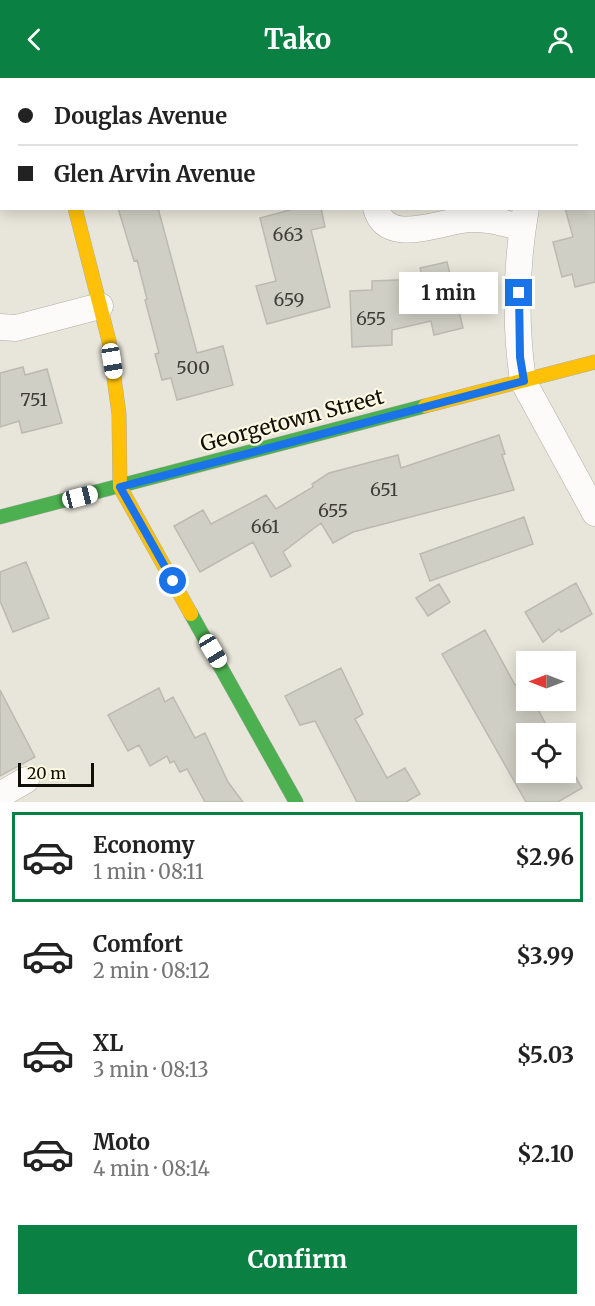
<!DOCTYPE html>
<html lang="en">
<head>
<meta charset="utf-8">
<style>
	body { margin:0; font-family:Merriweather,serif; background:#f6f6f6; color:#222; height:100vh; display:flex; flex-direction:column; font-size:22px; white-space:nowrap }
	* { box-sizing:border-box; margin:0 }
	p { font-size:20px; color:#767676 }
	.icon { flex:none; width:33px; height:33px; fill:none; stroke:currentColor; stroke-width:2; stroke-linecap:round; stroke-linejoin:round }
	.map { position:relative; height:724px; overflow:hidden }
	.panel { display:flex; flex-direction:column; background:#fff; flex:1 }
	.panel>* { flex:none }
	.guide { position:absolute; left:0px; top:0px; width:596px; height:132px; box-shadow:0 3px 15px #0003; display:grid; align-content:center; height:132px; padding:0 18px; background:#fff }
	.needle { width:39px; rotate:270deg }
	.tools { position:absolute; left:516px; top:573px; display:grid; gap:12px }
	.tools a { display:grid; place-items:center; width:60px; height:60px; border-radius:0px; background:#fff; box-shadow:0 3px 15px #0003; font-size:30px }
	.scale { position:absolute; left:18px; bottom:15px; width:76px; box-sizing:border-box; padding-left:6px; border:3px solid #0f0e07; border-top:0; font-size:16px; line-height:21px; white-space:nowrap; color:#0f0e07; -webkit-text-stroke:4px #fcf8e1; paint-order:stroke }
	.end { position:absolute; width:27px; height:27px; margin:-14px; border:8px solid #1a73e8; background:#fff; box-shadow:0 0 0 3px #fff }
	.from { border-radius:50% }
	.bubble { position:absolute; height:42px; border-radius:0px; background:#fff; box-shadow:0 3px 15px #0003; font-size:20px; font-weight:700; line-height:42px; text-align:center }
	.car { position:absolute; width:18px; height:36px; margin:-18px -9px; border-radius:8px; box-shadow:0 0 4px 2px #0007; background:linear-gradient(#fff 24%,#345 0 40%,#fff 0 76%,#345 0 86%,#fff 0) }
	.guide b { display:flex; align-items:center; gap:21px; height:57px; font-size:22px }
	.guide b+b { border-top:2px solid #e0e0e0 }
	.guide i { width:15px; height:15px; background:#222 }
	ul { padding:10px 0 0; list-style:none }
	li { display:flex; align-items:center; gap:18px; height:90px; margin:0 12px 9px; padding:0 6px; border:3px solid transparent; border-radius:0px }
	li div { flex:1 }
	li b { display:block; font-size:22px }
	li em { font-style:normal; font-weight:700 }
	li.selected { border-color:#0b8043 }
	li>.icon { width:54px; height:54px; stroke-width:1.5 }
	.button { display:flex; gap:12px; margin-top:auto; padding:12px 18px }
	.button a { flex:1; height:69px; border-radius:0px; background:#0b8043; color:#fff; font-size:24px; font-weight:700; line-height:69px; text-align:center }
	header { display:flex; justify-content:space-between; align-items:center; height:78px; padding:0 18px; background:#0b8043; color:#fff; font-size:27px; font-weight:700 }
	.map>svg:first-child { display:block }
	.building { fill:#d0cfc5; stroke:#bbbab1; stroke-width:1.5 }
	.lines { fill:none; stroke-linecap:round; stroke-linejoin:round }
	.street-casing { stroke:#afada4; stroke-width:27 }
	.fast-casing { stroke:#afada4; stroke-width:15 }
	.slow-casing { stroke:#afada4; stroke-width:15 }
	.street { stroke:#fcfbf9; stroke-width:26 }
	.fast { stroke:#4caf50; stroke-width:14 }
	.slow { stroke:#ffc107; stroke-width:14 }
	.route { stroke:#1a73e8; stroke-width:8 }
	.labels { text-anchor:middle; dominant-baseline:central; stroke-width:4.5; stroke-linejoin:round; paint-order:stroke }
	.number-label { font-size:18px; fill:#3f3e36 }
	.street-label { font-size:21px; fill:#0f0e07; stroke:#fcf8e1 }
</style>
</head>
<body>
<header><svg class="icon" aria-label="back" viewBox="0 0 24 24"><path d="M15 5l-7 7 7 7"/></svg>Tako<svg class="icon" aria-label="person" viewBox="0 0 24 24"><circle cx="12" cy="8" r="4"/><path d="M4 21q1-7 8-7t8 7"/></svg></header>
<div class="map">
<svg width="595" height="724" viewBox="0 0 595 724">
	<rect width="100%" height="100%" fill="#e8e6da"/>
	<path class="building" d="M118 130H158L197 275 223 268 233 307 177 322 171 300 162 302 155 276 159 275 145 222 147 221 137 182 134 183Z
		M297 130H321L325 149 311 152 330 229 267 246 256 208 276 203 260 140Z
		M565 130H595V204L575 209 572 196 562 199 553 164 573 159Z
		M447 184 463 250 434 257 431 243 392 252V267L352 269 350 213 372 212V203L423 201 420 190Z
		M23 289 25 297 47 291 62 345 22 355 19 343 0 349V295Z
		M499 357 505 376 502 377 514 412 353 454 333 465 321 445 283 474 291 488 271 499 253 464 200 494 174 448 203 432 211 446 266 417 276 431 313 409 312 406 329 395 398 377 401 390Z
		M524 439 533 466 430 503 420 476Z
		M26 484 49 540 13 554 0 523V494Z
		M576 505 592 536 561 554 559 551 543 564 525 534Z
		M439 506 450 524 428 538 416 520Z
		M485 552 515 607 526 600V622H533L551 656H526V694H573L582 710 558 724H526L442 576Z
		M341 590 363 636 355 641 387 700 405 690 420 716 406 724H357L315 643 300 647 285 618Z
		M159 610 165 624 173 619 195 660 205 655 228 704 243 724H205L187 691 180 694 174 683 170 685 167 678 150 688 139 667 128 673 108 637Z
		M0 612 35 679 0 698Z"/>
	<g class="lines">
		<g class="street-casing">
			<path id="street" d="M41 0V2
				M514 0V2
				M369 2 374 0
				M0 89H2
				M376 130C387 171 444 141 472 141 489 140 506 145 522 150
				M526 130C516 186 515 247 523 303L595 435
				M0 249 16 250 100 228
				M0 717 26 702"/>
		</g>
		<g class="fast-casing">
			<path id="fast" d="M0 439 425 328
				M191 536 296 724"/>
		</g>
		<g class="slow-casing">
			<path id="slow" d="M75 130 109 263 119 336 120 409 191 536
				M425 328 595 284"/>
		</g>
		<use href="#street" class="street"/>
		<use href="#fast" class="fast"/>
		<use href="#slow" class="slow"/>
	</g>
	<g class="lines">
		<path class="route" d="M173 503 120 409 524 303 520 279 519 215"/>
	</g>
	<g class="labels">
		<g class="number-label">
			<text x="288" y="156">663</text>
			<text x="289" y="221">659</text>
			<text x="371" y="240">655</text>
			<text x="193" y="289">500</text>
			<text x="34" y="321">751</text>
			<text x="384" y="411">651</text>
			<text x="333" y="432">655</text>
			<text x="265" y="448">661</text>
		</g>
		<g class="street-label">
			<text transform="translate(292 342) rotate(-15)">Georgetown Street</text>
		</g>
	</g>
</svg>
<div class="tools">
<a><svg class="needle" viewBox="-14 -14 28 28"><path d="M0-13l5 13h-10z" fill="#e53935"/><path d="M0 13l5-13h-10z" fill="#767676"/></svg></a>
<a><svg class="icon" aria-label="locate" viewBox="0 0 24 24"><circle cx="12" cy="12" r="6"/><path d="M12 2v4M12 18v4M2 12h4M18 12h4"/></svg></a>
</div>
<div class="scale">20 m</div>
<i class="end from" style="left:173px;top:503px"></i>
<i class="end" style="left:519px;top:215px"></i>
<div class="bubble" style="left:399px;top:194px;width:99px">1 min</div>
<i class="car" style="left:112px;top:283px;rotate:171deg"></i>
<i class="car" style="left:80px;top:419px;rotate:76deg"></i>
<i class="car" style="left:213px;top:573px;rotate:149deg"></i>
<div class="guide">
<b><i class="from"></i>Douglas Avenue</b>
<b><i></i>Glen Arvin Avenue</b>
</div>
</div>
<section class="panel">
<ul>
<li class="selected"><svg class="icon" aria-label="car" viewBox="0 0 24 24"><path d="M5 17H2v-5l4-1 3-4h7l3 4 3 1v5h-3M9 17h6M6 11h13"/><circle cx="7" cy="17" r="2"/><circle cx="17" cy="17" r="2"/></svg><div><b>Economy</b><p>1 min · 08:11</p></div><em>$2.96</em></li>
<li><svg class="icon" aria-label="car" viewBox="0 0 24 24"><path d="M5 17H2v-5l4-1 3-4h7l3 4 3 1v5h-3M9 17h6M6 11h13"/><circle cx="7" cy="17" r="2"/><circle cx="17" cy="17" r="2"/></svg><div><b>Comfort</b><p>2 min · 08:12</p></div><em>$3.99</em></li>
<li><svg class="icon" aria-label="car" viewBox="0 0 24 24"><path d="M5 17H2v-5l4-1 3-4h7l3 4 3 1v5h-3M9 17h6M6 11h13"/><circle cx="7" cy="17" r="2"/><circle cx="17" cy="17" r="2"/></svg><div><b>XL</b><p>3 min · 08:13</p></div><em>$5.03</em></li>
<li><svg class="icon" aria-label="car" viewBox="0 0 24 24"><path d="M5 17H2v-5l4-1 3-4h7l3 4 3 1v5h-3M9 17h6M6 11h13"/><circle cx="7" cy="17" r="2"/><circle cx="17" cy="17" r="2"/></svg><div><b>Moto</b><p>4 min · 08:14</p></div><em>$2.10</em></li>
</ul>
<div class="button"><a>Confirm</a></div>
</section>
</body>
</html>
